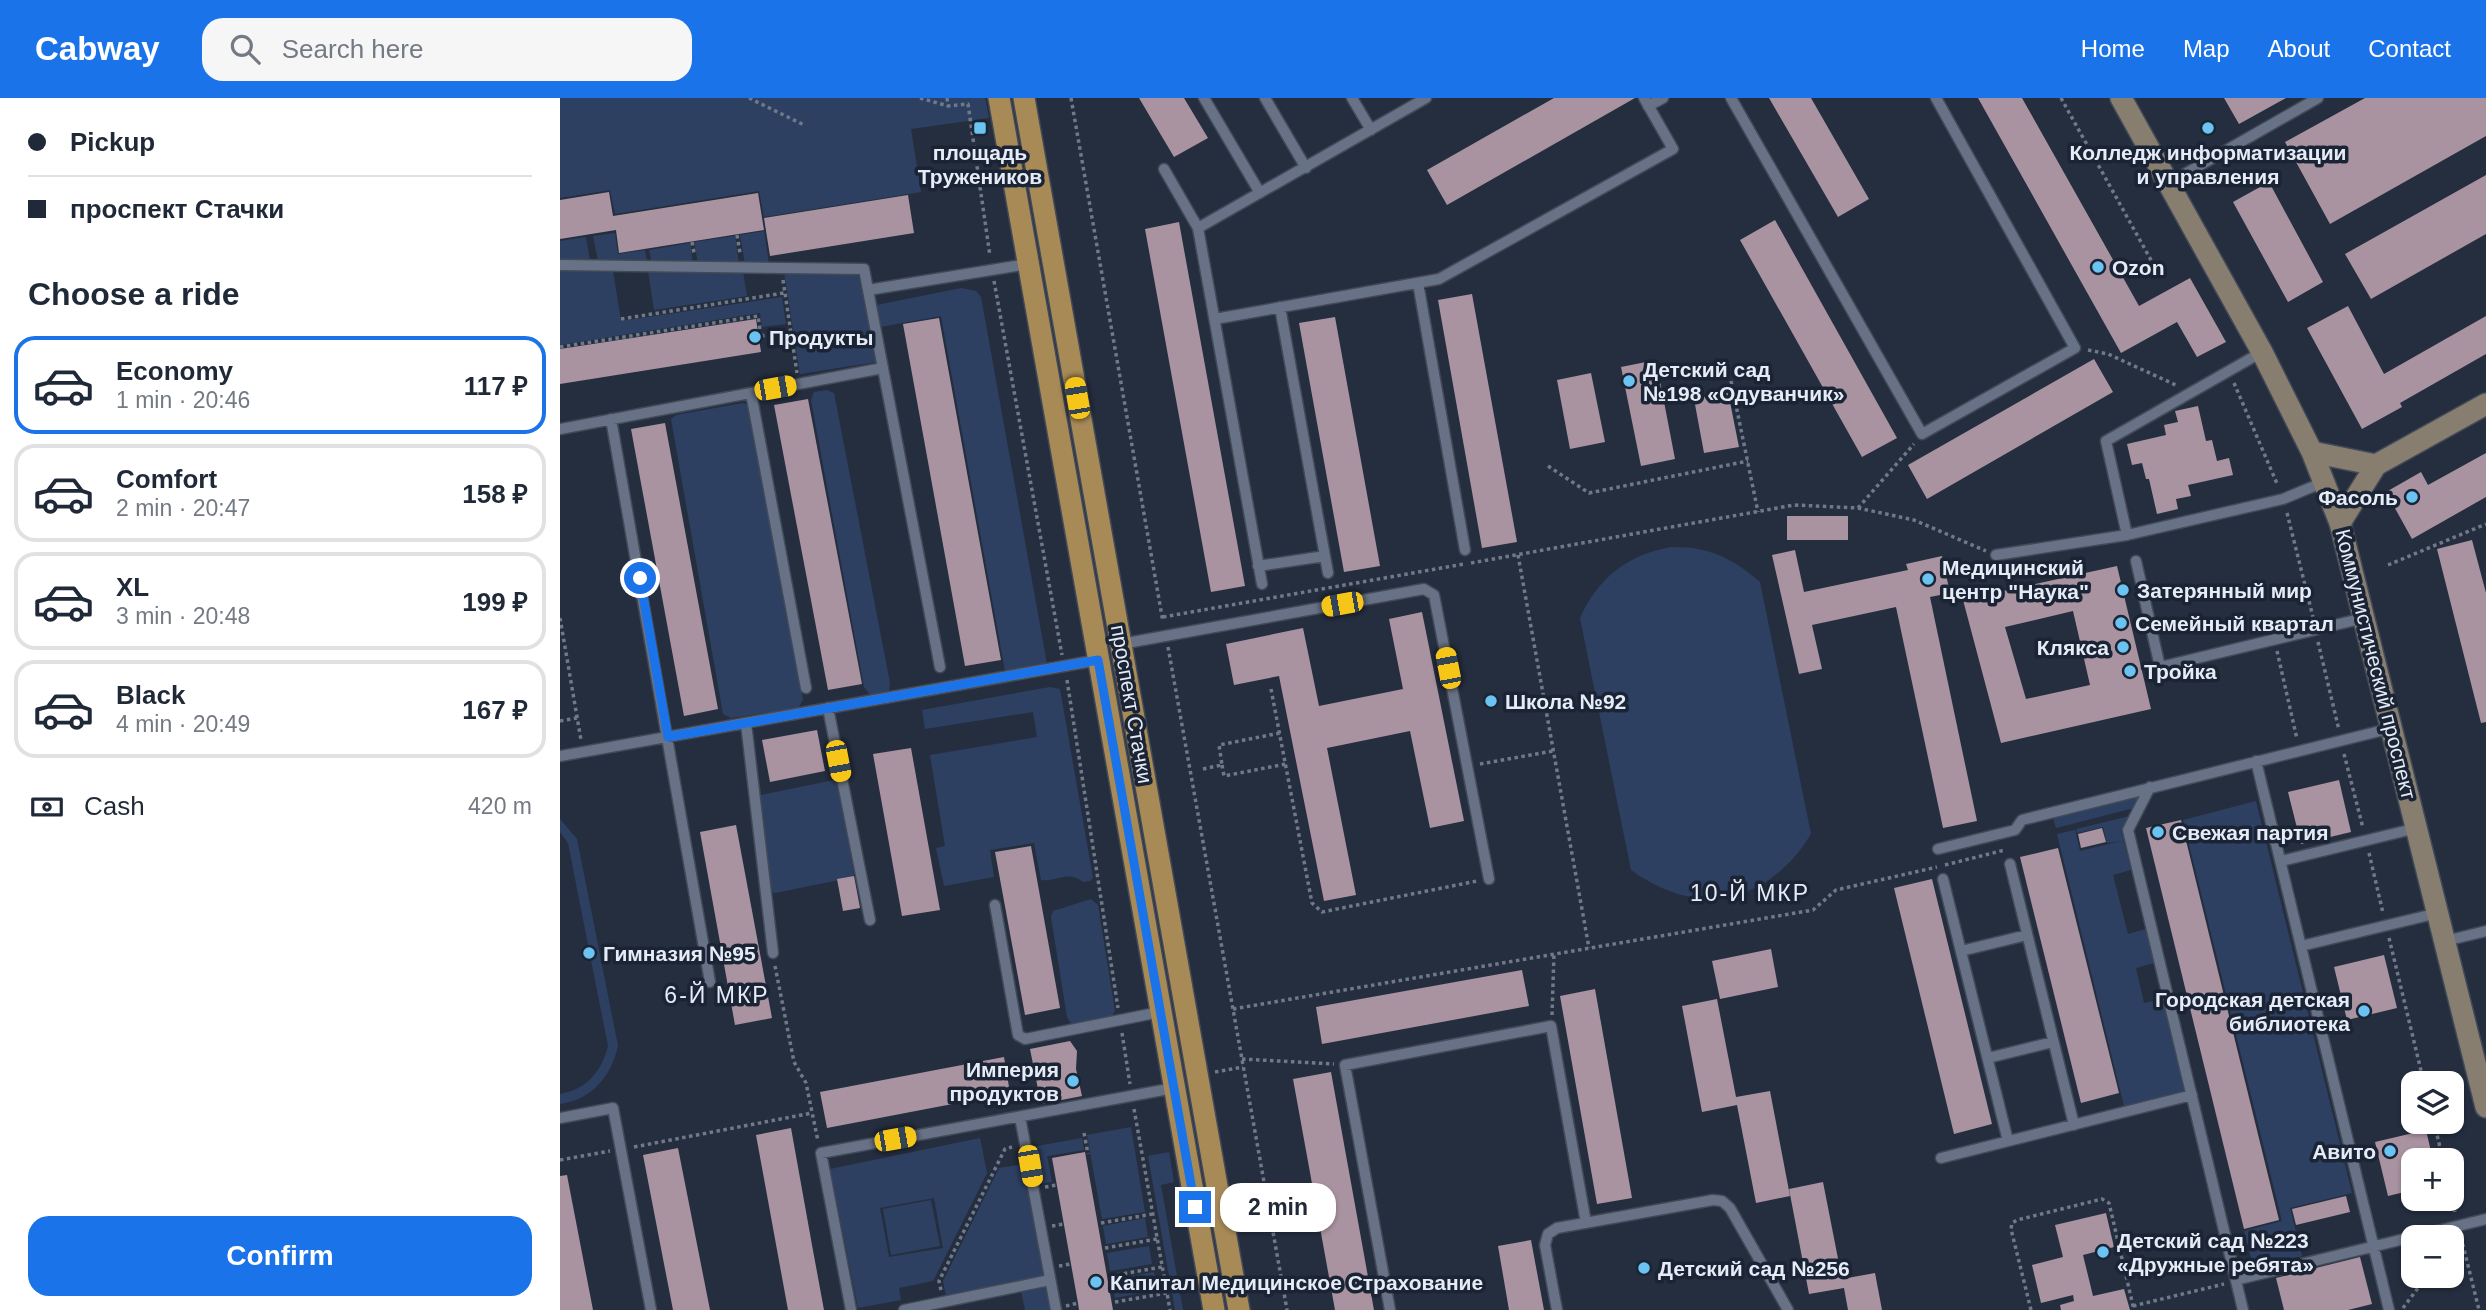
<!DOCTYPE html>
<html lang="en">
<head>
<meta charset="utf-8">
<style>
	body { margin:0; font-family:Helvetica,sans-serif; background:#f6f6f7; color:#1f2937; height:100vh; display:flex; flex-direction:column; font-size:26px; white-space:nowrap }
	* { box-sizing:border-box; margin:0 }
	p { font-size:23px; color:#747a83 }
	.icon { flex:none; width:38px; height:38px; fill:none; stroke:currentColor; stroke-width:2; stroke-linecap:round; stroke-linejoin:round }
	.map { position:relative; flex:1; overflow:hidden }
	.sheet { display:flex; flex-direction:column; background:#fff; width:560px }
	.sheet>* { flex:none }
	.top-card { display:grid; align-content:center; height:154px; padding:0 28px; background:#fff }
	.buttons { position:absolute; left:1841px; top:973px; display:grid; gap:14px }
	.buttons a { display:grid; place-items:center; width:63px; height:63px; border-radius:14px; background:#fff; box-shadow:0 2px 5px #0004; font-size:35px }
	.end { position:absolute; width:32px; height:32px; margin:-16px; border:9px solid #1a73e8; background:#fff; box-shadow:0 0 0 4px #fff }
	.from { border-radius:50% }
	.bubble { position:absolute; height:49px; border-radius:21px; background:#fff; box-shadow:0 2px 5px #0004; font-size:23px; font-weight:700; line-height:49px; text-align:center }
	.car { position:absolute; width:21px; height:42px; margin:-21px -10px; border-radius:9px; box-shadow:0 0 5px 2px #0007; background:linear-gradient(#f5c518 24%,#345 0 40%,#f5c518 0 76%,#345 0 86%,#f5c518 0) }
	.top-card b { display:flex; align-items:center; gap:24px; height:66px; font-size:26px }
	.top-card b+b { border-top:2px solid #e0e1e3 }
	.top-card i { width:18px; height:18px; background:#1f2937 }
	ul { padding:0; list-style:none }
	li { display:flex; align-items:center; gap:21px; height:98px; margin:0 14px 10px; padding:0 14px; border:4px solid #e0e1e3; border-radius:21px }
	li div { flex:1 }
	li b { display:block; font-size:26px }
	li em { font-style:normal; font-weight:700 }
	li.current { border-color:#1a73e8 }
	li>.icon { width:63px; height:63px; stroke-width:1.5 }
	h2 { padding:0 28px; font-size:32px; line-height:84px }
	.pay { display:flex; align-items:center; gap:18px; height:77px; padding:0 28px; font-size:26px }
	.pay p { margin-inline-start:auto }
	.primary-button { display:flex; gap:14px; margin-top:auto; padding:14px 28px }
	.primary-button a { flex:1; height:80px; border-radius:21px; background:#1a73e8; color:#fff; font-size:28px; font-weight:700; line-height:80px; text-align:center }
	header { display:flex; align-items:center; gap:42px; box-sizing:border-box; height:98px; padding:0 35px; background:#1a73e8; color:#fff }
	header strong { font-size:33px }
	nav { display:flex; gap:38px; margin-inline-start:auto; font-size:24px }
	.search { width:490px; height:63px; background:#f6f6f7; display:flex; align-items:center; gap:18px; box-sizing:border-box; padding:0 24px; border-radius:21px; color:#747a83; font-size:26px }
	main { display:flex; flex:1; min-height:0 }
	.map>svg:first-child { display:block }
	.green { fill:#2e4062; fill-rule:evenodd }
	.building { fill:#a993a1; fill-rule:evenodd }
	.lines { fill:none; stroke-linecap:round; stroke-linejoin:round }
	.lane-casing { stroke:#424957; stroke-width:13 }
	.secondary-casing { stroke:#424957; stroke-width:24 }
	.primary-casing { stroke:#424957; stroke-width:24 }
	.path { stroke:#707987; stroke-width:3.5; stroke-dasharray:3.5 3.5; stroke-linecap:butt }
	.lane { stroke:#687286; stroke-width:10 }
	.secondary { stroke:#887e6f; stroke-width:21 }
	.primary { stroke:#a88a57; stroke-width:21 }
	.route { stroke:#1a73e8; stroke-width:9 }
	.poi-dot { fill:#6bc3f2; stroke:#1b2434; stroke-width:2.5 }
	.labels { text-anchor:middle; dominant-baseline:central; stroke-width:7; stroke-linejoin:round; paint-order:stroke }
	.poi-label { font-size:21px; font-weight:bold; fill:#e5ecf7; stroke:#1b2434; text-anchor:start }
	.street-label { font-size:21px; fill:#e5ecf7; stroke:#1b2434 }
	.neighbourhood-label { font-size:23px; letter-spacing:2px; fill:#e5ecf7; stroke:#1b2434 }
</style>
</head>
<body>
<header>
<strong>Cabway</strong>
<div class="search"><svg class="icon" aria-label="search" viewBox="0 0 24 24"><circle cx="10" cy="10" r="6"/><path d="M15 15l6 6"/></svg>Search here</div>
<nav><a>Home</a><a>Map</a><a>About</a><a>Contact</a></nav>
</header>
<main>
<section class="sheet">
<div class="top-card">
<b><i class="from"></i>Pickup</b>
<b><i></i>проспект Стачки</b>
</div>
<h2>Choose a ride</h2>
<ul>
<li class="current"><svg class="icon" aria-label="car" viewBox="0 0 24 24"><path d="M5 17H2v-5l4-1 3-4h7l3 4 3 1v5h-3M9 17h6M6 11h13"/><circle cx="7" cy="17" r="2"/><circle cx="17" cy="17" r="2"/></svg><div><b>Economy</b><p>1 min · 20:46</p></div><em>117 ₽</em></li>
<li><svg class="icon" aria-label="car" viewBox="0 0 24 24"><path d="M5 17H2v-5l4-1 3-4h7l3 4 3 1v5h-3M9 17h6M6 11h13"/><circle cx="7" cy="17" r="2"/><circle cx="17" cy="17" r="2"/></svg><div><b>Comfort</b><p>2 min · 20:47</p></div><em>158 ₽</em></li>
<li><svg class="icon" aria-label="car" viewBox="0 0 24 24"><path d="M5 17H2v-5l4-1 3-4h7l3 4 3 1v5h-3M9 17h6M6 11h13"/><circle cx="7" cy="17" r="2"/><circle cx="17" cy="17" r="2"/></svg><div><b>XL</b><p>3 min · 20:48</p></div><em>199 ₽</em></li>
<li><svg class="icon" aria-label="car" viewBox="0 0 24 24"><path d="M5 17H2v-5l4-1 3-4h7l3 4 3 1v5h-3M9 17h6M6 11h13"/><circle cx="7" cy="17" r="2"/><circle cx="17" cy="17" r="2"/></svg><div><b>Black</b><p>4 min · 20:49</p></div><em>167 ₽</em></li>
</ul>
<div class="pay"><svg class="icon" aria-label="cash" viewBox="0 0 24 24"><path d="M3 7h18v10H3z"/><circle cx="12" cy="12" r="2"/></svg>Cash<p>420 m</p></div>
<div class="primary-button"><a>Confirm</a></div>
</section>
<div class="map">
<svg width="1926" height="1212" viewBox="0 0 1926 1212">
	<rect width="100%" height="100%" fill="#252e3f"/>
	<path class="green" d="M0 0H425L429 20 351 31 361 94 204 119 199 93 55 116 50 92 0 100Z
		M204 133 209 166H185L180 137Z
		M55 135 58 156 85 152 87 164 38 163 33 138Z
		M175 138 179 166 138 165 134 144Z
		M26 139 30 163 0 164V143Z
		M130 145 133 166 92 165 89 152Z
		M0 171 53 173 61 223 222 199 226 226 202 229 200 215 0 247Z
		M88 173 183 174 187 198 94 212Z
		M224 174 298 175 316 264 240 276Z
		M401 190 416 193 421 199 487 566 445 573 381 218 320 229 317 207Z
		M267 292 274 295 330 585 329 593 311 598 304 589 251 302 254 294Z
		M183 305 190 308 243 602 238 610 171 620 163 616 111 321 116 317Z
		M1111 449C1147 448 1173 460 1200 484L1251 736C1208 806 1138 821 1071 772L1020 520C1038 480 1067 457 1111 449Z
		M490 589 500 591 533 780 530 783 523 784C508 772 498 784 481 782L474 745 430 752 434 779 384 788 376 750 385 748 370 657 477 639 473 614 365 631 362 612Z
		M274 682 278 684 294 777 289 780 215 795 211 793 210 788 199 701 201 697Z
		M1580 697 1574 710 1496 730 1493 720Z
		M1696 703 1792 1095 1730 1110 1742 1158 1694 1170 1684 1133 1722 1123 1623 722Z
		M1570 718 1561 733 1571 772 1553 777 1568 836 1586 831 1594 865 1576 870 1584 905 1603 901 1626 992 1564 1008 1497 736 1515 732 1520 753 1561 743 1547 745 1543 729 1517 735 1516 731Z
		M0 721 17 741 58 948C51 978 32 1002 0 1006V996C26 992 42 973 48 948L8 745 0 734Z
		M531 801 538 807 555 913 550 921 517 927 510 924 507 919 491 819 493 813Z
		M571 1029 585 1114 542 1121 527 1037Z
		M420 1040 427 1075 373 1183 339 1190 341 1202 298 1210 270 1071ZM374 1100 383 1150 329 1159 320 1110Z
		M522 1040 524 1052 487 1058 492 1084 478 1086 471 1049Z
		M609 1054 614 1084 601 1087 623 1212H615L588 1058Z
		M465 1066 485 1178 386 1198 383 1183 439 1070Z
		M371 1102 380 1148 331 1157 323 1111Z
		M585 1120 588 1139 546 1146 543 1128Z
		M589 1148 592 1166 550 1173 547 1155Z
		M594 1174 597 1192 555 1200 552 1181Z
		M487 1189 491 1212H465L461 1193Z"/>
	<path class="building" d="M579 0H624L648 40 614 59Z
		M994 0H1075L887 107 867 72Z
		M1209 0H1251L1309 101 1278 119Z
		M1418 0H1462L1579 208 1630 180 1666 244 1637 259 1617 224 1561 255Z
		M1664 0H1726L1679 26Z
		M1805 0H1926V38L1770 126 1725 44Z
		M1926 77V136L1811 201 1785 156Z
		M1709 84 1763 184 1728 204 1673 104Z
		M49 94 53 118 198 95 204 132 59 155 56 132 0 141V102Z
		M348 97 354 135 210 158 204 120Z
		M1215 122 1337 340 1302 359 1180 142Z
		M619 124 685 488 651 494 585 131Z
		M912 196 957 444 922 450 878 202Z
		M1788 208 1824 276 1926 218V256L1840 305 1842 309 1802 331 1747 230Z
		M775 219 820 468 784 474 739 225Z
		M379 220 441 562 405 568 343 226Z
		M196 221 201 254 0 286V251Z
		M1534 261 1553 294 1367 401 1348 367Z
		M1096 262 1115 361 1081 368 1061 269Z
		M1031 275 1045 344 1010 351 997 282Z
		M1168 294 1179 349 1144 355 1134 301Z
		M248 301 302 586 268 592 214 307Z
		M1638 308 1646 343 1652 342 1657 363 1669 360 1673 377 1628 387 1631 398 1616 401 1618 411 1597 416 1589 381H1586L1582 365 1572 367 1567 346 1606 337 1604 327 1618 324 1615 313Z
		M105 325 158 611 124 618 71 331Z
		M1926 355V399L1852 441 1826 394 1861 374 1868 387Z
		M1227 418H1288V442H1227Z
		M1912 442 1926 495V624L1921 625 1877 451Z
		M1235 452 1244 494 1348 472 1346 466 1382 458 1390 495 1370 499 1417 723 1383 730 1336 509 1252 527 1262 571 1239 576 1212 457Z
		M1557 468 1591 611 1441 645 1403 502ZM1513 513 1530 587 1466 601 1445 529Z
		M862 514 904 723 870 730 850 633 767 650 796 797 764 803 719 578 674 587 666 546 743 530 759 608 843 591 829 521Z
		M257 632 265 673 210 684 202 642Z
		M351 650 380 812 342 818 313 656Z
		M1779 682 1791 734 1741 746 1728 694Z
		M1621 722 1719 1122 1684 1131 1586 730Z
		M176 727 212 920 175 927 140 734Z
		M1542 730 1546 744 1521 750 1518 736Z
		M471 748 500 910 465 917 435 754Z
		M1498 750 1559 995 1521 1005 1460 759Z
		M294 778 300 810 283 813 277 781Z
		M1372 781 1432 1026 1394 1036 1334 790Z
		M1211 851 1218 889 1160 901 1152 863Z
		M1824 857 1837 910 1787 922 1774 869Z
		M962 872 969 908 762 946 756 909Z
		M1035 891 1072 1100 1037 1106 1000 898Z
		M1157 901 1176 999 1210 993 1230 1098 1196 1105 1177 1007 1142 1014 1122 908Z
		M510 943 517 953 516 971 522 998 481 1006 470 951Z
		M444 959 450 995 267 1030 260 994Z
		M771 974 814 1212H775L733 981Z
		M231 1030 252 1147 264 1212H228L196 1037Z
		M1866 1032 1873 1062H1853V1092L1828 1098 1815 1044Z
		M118 1050 150 1212H113L105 1171 83 1057Z
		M525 1054 553 1212H519L518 1205 492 1060Z
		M7 1077 33 1212H0V1078Z
		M1263 1084 1282 1181 1315 1175 1322 1212H1288L1284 1190 1249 1196 1229 1091Z
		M1786 1098 1790 1114 1736 1127 1732 1111Z
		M1546 1115 1554 1149 1523 1157 1533 1198 1564 1191 1570 1212H1501L1500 1207 1514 1203 1513 1197 1481 1205 1472 1167 1503 1159 1495 1127Z
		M971 1142 984 1212H949L938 1148Z
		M1800 1159 1812 1206 1788 1212H1724L1716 1180Z"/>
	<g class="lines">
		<g class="lane-casing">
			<path id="lane" d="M644 0 700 95
				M705 0 746 70
				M792 0 811 32
				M1171 0 1362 336 1515 250 1376 0
				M1088 8 1103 0
				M604 71 638 130 702 486
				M1609 85 1758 0
				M638 130 866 0
				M0 167 304 171 380 569
				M858 185 905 452
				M308 192 468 166
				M720 209 768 475
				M655 221 879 181 1113 51 1084 0
				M191 295 246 590
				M51 321 150 884
				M0 331 323 270
				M1567 437 1546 343 1702 254
				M1436 457 1567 437 1723 401 1764 384
				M1576 463 1600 569 1804 520
				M698 468 765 458
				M561 546 864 491 874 497 929 781
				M268 610 310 822
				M186 625 213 855
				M0 658 538 562
				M1696 663 1829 1212
				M1590 689 1568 732 1683 1212
				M1378 751 1455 732 1462 722 1832 630
				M1721 763 1857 730
				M1450 766 1514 1027
				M1383 781 1448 1043
				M435 807 458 937 465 941 600 914
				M1885 843 1926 833
				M1741 848 1878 815
				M1401 853 1467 837
				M1428 960 1493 944
				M460 1019 496 1212
				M0 1020 53 1010 91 1212
				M1381 1060 1632 997
				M1676 1182 1926 1121
				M291 1212 261 1055 614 990
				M344 1212 490 1182
				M830 1212 785 967 991 928 1026 1125
				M997 1212 985 1147 988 1136 997 1130 1153 1102 1162 1103 1170 1110 1228 1212"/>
		</g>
		<g class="secondary-casing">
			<path id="secondary" d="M1561 0 1702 254 1752 354 1780 425 1926 1009
				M1752 354 1816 367
				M1780 425 1816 367 1926 306"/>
		</g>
		<g class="primary-casing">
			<path id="primary" d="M439 0 654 1212
				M464 0 679 1212"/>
		</g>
		<path class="path" d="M189 0 244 27
			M360 0 388 8
			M387 0 388 8 408 6 430 158
			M511 0 603 524
			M1501 0 1596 171
			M177 137 180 155
			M132 144 134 155
			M223 182 237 275
			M434 183 502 557
			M61 221 224 195
			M201 238 230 233
			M0 249 198 218 201 238
			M1528 252 1548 256 1618 288
			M1171 283 1198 414
			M1674 285 1718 388
			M988 368 1029 395 1188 363
			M1298 410 1354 346
			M1727 415 1753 519
			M958 457 1029 850
			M911 465 1234 407 1298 410 1354 422 1426 453
			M1828 467 1926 426
			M603 519 904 466
			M0 520 21 642
			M1758 544 1779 632
			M608 549 727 1212
			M1717 553 1737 641
			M507 582 558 910
			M711 591 752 805 762 814 917 783
			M0 623 17 620
			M1784 656 1803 730
			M920 666 993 653
			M662 667 664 678 726 666
			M643 671 662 667 659 647 720 635
			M1809 755 1823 815
			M1385 767 1445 752
			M1829 840 1864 985
			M215 868 234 964 246 985 258 1043
			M673 911 1253 812 1276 792 1377 769
			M992 917 994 856
			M562 935 570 986
			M682 961 774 966
			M655 974 683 969
			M574 1011 610 1212
			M1874 1024 1883 1062
			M524 1035 528 1056
			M74 1049 252 1015
			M0 1062 50 1053
			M485 1089 497 1087
			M1892 1099 1895 1114
			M541 1125 593 1116
			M492 1128 504 1126
			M1901 1139 1919 1212
			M545 1150 597 1141
			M499 1168 511 1166
			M550 1178 602 1169
			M381 1192 379 1183 445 1051 452 1049
			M555 1204 607 1195
			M506 1208 518 1205
			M1573 1208 1664 1186
			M1843 1210 1867 1178
			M1471 1212 1451 1131 1452 1125 1457 1122 1542 1101 1549 1105 1574 1212"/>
		<use href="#lane" class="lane"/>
		<use href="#secondary" class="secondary"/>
		<use href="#primary" class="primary"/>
	</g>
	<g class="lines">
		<path class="route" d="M80 480 108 639 538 562 635 1109"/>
	</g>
	<g class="poi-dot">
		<rect x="413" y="23" width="14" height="14" rx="3.5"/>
		<circle cx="1648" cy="30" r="7"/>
		<circle cx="1538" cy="169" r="7"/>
		<circle cx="195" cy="239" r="7"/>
		<circle cx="1069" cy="283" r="7"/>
		<circle cx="1852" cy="399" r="7"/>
		<circle cx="1368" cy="481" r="7"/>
		<circle cx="1563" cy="492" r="7"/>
		<circle cx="1561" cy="525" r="7"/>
		<circle cx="1563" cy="549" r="7"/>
		<circle cx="1570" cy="573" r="7"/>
		<circle cx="931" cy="603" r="7"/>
		<circle cx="1598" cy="734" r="7"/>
		<circle cx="29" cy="855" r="7"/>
		<circle cx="1804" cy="913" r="7"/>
		<circle cx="513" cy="983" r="7"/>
		<circle cx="1830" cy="1053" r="7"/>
		<circle cx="1543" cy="1154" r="7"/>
		<circle cx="1084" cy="1170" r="7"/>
		<circle cx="536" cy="1184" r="7"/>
	</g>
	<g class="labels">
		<g class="poi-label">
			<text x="420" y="54" text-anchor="middle">площадь<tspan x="420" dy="24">Тружеников</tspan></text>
			<text x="1648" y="54" text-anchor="middle">Колледж информатизации<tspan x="1648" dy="24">и управления</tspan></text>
			<text x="1552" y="169">Ozon</text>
			<text x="209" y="239">Продукты</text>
			<text x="1083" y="271">Детский сад<tspan x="1083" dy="24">№198 «Одуванчик»</tspan></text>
			<text x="1838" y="399" text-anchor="end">Фасоль</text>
			<text x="1382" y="469">Медицинский<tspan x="1382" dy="24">центр "Наука"</tspan></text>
			<text x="1577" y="492">Затерянный мир</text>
			<text x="1575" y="525">Семейный квартал</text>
			<text x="1549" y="549" text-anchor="end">Клякса</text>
			<text x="1584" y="573">Тройка</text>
			<text x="945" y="603">Школа №92</text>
			<text x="1612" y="734">Свежая партия</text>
			<text x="43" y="855">Гимназия №95</text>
			<text x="1790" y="901" text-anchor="end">Городская детская<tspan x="1790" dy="24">библиотека</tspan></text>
			<text x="499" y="971" text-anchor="end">Империя<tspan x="499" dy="24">продуктов</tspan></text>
			<text x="1816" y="1053" text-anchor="end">Авито</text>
			<text x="1557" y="1142">Детский сад №223<tspan x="1557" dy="24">«Дружные ребята»</tspan></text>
			<text x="1098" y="1170">Детский сад №256</text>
			<text x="550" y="1184">Капитал Медицинское Страхование</text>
		</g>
		<g class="street-label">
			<text transform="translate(1816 566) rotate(76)">Коммунистический проспект</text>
			<text transform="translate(572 606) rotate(80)">проспект Стачки</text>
		</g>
		<g class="neighbourhood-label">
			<text x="1190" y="795">10-Й МКР</text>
			<text x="157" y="897">6-Й МКР</text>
		</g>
	</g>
</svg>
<div class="buttons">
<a><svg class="icon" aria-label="layers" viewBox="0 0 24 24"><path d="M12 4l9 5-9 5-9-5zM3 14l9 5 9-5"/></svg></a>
<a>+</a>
<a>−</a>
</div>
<i class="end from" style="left:80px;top:480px"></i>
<i class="end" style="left:635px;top:1109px"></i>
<div class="bubble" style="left:660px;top:1085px;width:116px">2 min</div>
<i class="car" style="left:215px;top:290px;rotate:80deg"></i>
<i class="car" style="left:517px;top:300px;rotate:350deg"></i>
<i class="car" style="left:782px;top:506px;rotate:260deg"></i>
<i class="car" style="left:888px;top:570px;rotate:349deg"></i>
<i class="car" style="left:278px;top:663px;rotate:169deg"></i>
<i class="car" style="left:335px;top:1041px;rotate:80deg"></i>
<i class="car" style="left:470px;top:1068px;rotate:170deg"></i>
</div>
</main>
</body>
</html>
